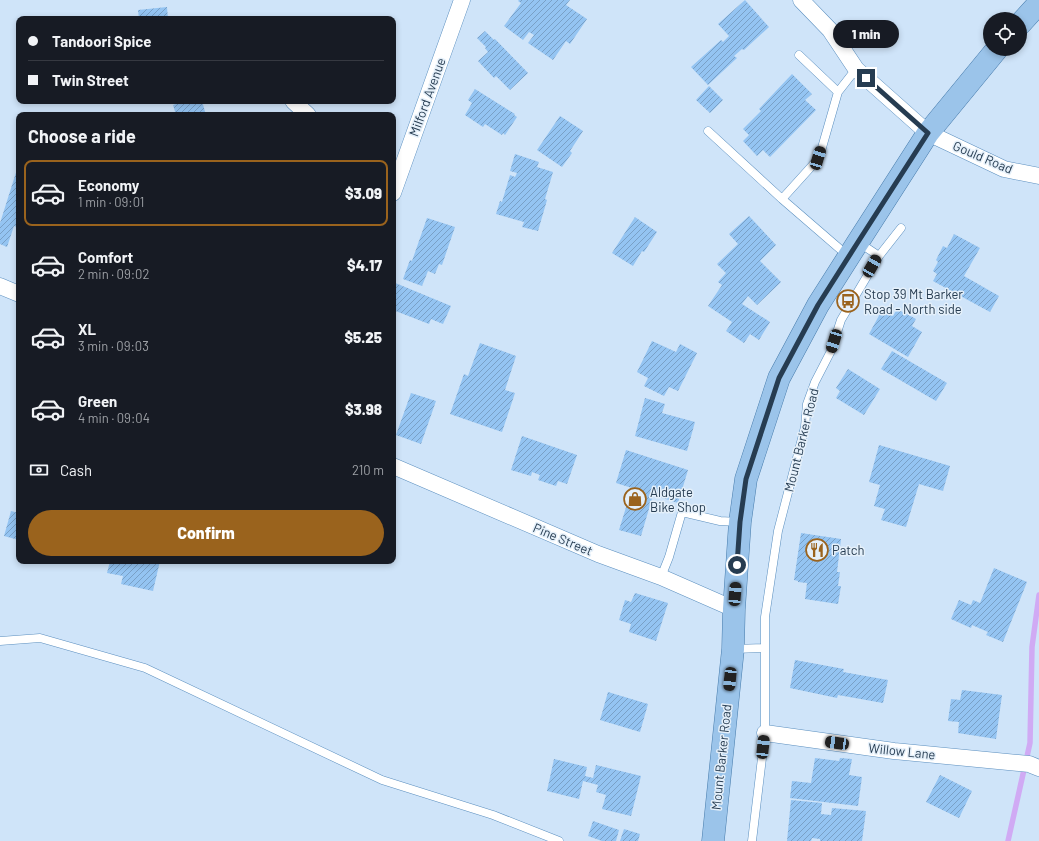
<!DOCTYPE html>
<html lang="en">
<head>
<meta charset="utf-8">
<style>
	body { margin:0; font-family:Barlow,sans-serif; background:#20242c; color:#f1f3f6; height:100vh; display:flex; flex-direction:column; font-size:15px; white-space:nowrap }
	* { box-sizing:border-box; margin:0 }
	p { font-size:13px; color:#9ea1a6 }
	.icon { flex:none; width:22px; height:22px; fill:none; stroke:currentColor; stroke-width:2; stroke-linecap:round; stroke-linejoin:round }
	.map { position:relative; flex:1; overflow:hidden }
	.details { position:absolute; left:16px; top:112px; width:380px; height:452px; display:flex; flex-direction:column; background:#171b24; border-radius:8px; box-shadow:0 2px 6px #0003 }
	.details>* { flex:none }
	.top-card { position:absolute; left:16px; top:16px; width:380px; height:88px; border-radius:8px; box-shadow:0 2px 6px #0003; display:grid; align-content:center; height:88px; padding:0 12px; background:#171b24 }
	.buttons { position:absolute; left:983px; top:12px; display:grid; gap:8px }
	.buttons a { display:grid; place-items:center; width:44px; height:44px; border-radius:50%; background:#171b24; box-shadow:0 2px 6px #0003; font-size:20px }
	.end { position:absolute; width:18px; height:18px; margin:-9px; border:5px solid #263c51; background:#fff; box-shadow:0 0 0 2px #fff }
	.from { border-radius:50% }
	.bubble { position:absolute; height:28px; border-radius:14px; background:#171b24; box-shadow:0 2px 6px #0003; font-size:13px; font-weight:800; line-height:28px; text-align:center }
	.car { position:absolute; width:12px; height:24px; margin:-12px -6px; border-radius:5px; box-shadow:0 0 3px 1px #0007; background:linear-gradient(#222 24%,#8ab4d8 0 40%,#222 0 76%,#8ab4d8 0 86%,#222 0) }
	.top-card b { display:flex; align-items:center; gap:14px; height:38px; font-size:15px }
	.top-card b+b { border-top:1px solid #363941 }
	.top-card i { width:10px; height:10px; background:#f1f3f6 }
	ul { padding:0; list-style:none }
	li { display:flex; align-items:center; gap:12px; height:66px; margin:0 8px 6px; padding:0 4px; border:2px solid transparent; border-radius:8px }
	li div { flex:1 }
	li b { display:block; font-size:15px }
	li em { font-style:normal; font-weight:800 }
	li.current { border-color:#9a631d }
	li>.icon { width:36px; height:36px; stroke-width:1.5 }
	h2 { padding:0 12px; font-size:18px; line-height:48px }
	.pay { display:flex; align-items:center; gap:10px; height:44px; padding:0 12px; font-size:15px }
	.pay p { margin-inline-start:auto }
	.button { display:flex; gap:8px; margin-top:auto; padding:8px 12px }
	.button a { flex:1; height:46px; border-radius:24px; background:#9a631d; color:#fff; font-size:16px; font-weight:800; line-height:46px; text-align:center }
	.map>svg:first-child { display:block }
	.lines { fill:none; stroke-linecap:round; stroke-linejoin:round }
	.stream { stroke:#d0aaf4; stroke-width:5.5 }
	.building { fill:url(#building-hatch) }
	.lane-casing { stroke:#5b8fbf; stroke-width:9 }
	.street-casing { stroke:#5b8fbf; stroke-width:17 }
	.primary-casing { stroke:#467bab; stroke-width:23 }
	.lane { stroke:#fff; stroke-width:8 }
	.street { stroke:#fff; stroke-width:16 }
	.primary { stroke:#9bc4ea; stroke-width:22 }
	.route { stroke:#263c51; stroke-width:5 }
	.labels { text-anchor:middle; dominant-baseline:central; stroke-width:3; stroke-linejoin:round; paint-order:stroke }
	.street-label { font-size:13px; fill:#263c51; stroke:#e5f0fa }
	.poi-label { font-size:13px; fill:#263c51; stroke:#e5f0fa; text-anchor:start }
</style>
</head>
<body>
<div class="map">
<svg width="1039" height="841" viewBox="0 0 1039 841">
	<defs>
		<pattern id="building-hatch" width="6" height="6" patternUnits="userSpaceOnUse"><rect width="6" height="6" fill="#94c4f2"/><path d="M-1 1l2-2M0 6l6-6M5 7l2-2" fill="none" stroke="#79a0c6"/></pattern>
	</defs>
	<rect width="100%" height="100%" fill="#cfe4f9"/>
	<g class="lines">
		<path class="stream" d="M1008 841 1030 743 1032 647 1039 595"/>
	</g>
	<path class="building" d="M519 0H570L566 5 587 19 570 44 566 41 553 60 528 43 534 35 529 32 523 40 504 26 521 3 518 1Z
		M745 0 769 27 744 50 742 49 734 56 737 58 708 85 691 67 721 40 723 42 729 36 718 24Z
		M167 7 168 19H139L138 10Z
		M485 31 494 40 495 39 528 73 510 90 496 76 494 78 478 61 488 52 485 48 486 47 477 38Z
		M792 74 812 94 805 100 816 110 770 157 763 150 757 156 743 141 749 135 743 129 761 111 759 109Z
		M709 86 723 100 710 113 696 100Z
		M475 89 515 114 514 115 517 117 505 135 503 133 502 135 485 124 483 127 465 115 472 103 468 100Z
		M185 101H202L206 115H176L173 105Z
		M560 116 583 131 570 151 572 153 562 167 537 150Z
		M515 154 539 162 537 167 553 172 545 199 547 200 538 231 522 227 524 222 496 214 500 201 502 202 510 175 515 177 517 173 510 171Z
		M19 163V228L14 226 7 247 0 244V223Z
		M749 216 776 245 760 261 781 282 757 305 748 296 742 304 770 322 759 340 750 334 744 343 726 331 732 322 708 306 722 285 718 282 726 273 717 264 738 244 729 234Z
		M635 217 657 232 644 252 642 251 633 266 612 253Z
		M427 218 455 227 442 265 439 264 435 274 428 271 422 286 403 279 410 260 412 261Z
		M954 234 980 248 964 276 999 296 990 312 933 281 937 274 933 271 938 262 936 260 943 246 947 248Z
		M393 282 451 306 443 324 431 319 429 324 393 310Z
		M897 309 916 319 912 326 922 332 908 357 869 334 882 310 893 316Z
		M652 341 676 352 680 344 697 353 678 391 669 387 664 396 644 386 648 378 637 372Z
		M480 343 516 356 505 390 515 393 502 432 450 414 464 374 468 376Z
		M892 351 947 383 936 401 881 369Z
		M848 369 880 389 864 415 836 398 840 391 836 388Z
		M411 393 436 401 421 444 396 435Z
		M645 398 665 404 662 413 695 422 687 451 635 436Z
		M522 436 577 455 567 484 558 481 556 486 538 480 540 475 532 472 531 476 511 470Z
		M879 445 950 466 943 491 919 484 906 527 881 520 885 509 874 506 880 485 869 482Z
		M626 450 688 470 678 503 653 495 641 536 619 530 632 488 616 483Z
		M11 511 19 513V540L4 536Z
		M801 533 841 539 837 572H840L838 586H841L838 604 805 599 807 583 798 582V581L794 580Z
		M110 561H160L153 591 121 584 123 576 107 573Z
		M994 568 1027 582 1003 642 986 635 988 632 972 625 971 628 951 619 959 600 971 605 973 600 980 603Z
		M635 593 668 603 656 641 629 632 631 624 619 620 625 600 631 602Z
		M795 660 844 669 843 672 888 680 883 703 838 695 837 698 790 688Z
		M962 690 1002 695 996 739 958 733 959 722 948 721 951 699 960 700Z
		M608 692 648 704 640 732 600 720Z
		M815 758 839 761 840 758 852 759 849 775 862 777 858 806 790 798 792 781 811 783Z
		M554 759 587 767 585 776 593 778 596 765 641 776 631 816 602 809 606 795 596 792 598 785 583 781 579 799 547 791Z
		M940 775 972 791 959 818 926 802Z
		M791 800 822 803 821 814 831 815 832 808 866 811 862 841H820V839L812 838 811 841H787Z
		M593 821 619 830 616 841H602L588 836Z
		M624 829 640 834 638 841H620Z"/>
	<g class="lines">
		<g class="lane-casing">
			<path id="lane" d="M838 92 856 69
				M708 131 782 199 848 256
				M782 199 819 158 838 92 799 55
				M858 242 879 256
				M661 577 669 557 682 512 720 521 739 522
				M0 641 40 638 145 668 382 780 493 815 559 841
				M733 649 765 648
				M752 841 765 733V617L778 531 805 427 807 404 815 382 831 351 841 320 879 256 901 228"/>
		</g>
		<g class="street-casing">
			<path id="street" d="M801 0 830 30 856 69 928 133 1004 169 1039 176
				M293 101 308 115
				M393 193 462 0
				M0 286 19 294
				M393 466 598 554 661 577 734 609
				M765 733 894 751 1029 764 1039 768"/>
		</g>
		<g class="primary-casing">
			<path id="primary" d="M1020 24 1039 3
				M713 841 733 649 734 609 740 522 746 479 779 378 818 305 858 242 928 133 997 49"/>
		</g>
		<use href="#lane" class="lane"/>
		<use href="#street" class="street"/>
		<use href="#primary" class="primary"/>
	</g>
	<g class="lines">
		<path class="route" d="M737 565 740 522 746 479 779 378 818 305 858 242 928 133 866 78"/>
	</g>
	<defs>
		<g id="bus-ring" transform="scale(1.15)"><circle r="9.5" fill="#e5f0fa" stroke="#9a631d" stroke-width="1.5"/><path d="M-5-6H5V4H4V6H2V4H-2V6H-4V4H-5ZM-3.5-4V0h7V-4ZM-3.5 1.2v1.5H-2V1.2ZM2 1.2v1.5H3.5V1.2Z" fill="#9a631d"/></g>
		<g id="shop-ring" transform="scale(1.15)"><circle r="9.5" fill="#e5f0fa" stroke="#9a631d" stroke-width="1.5"/><path d="M-5-2.5h2.3a2.7 3.5 0 0 1 5.4 0H5L5.5 6h-11ZM-1.5-2.5h3a1.5 2.3 0 0 0-3 0Z" fill="#9a631d"/></g>
		<g id="restaurant-ring" transform="scale(1.15)"><circle r="9.5" fill="#e5f0fa" stroke="#9a631d" stroke-width="1.5"/><path d="M-5-6h1v4h1v-4h1v4h1v-4h1v5L-1.5 .5V6h-2V.5L-5-1ZM5-6V6H3V1.5H1.5Q1.5-4 5-6Z" fill="#9a631d"/></g>
	</defs>
	<g fill-rule="evenodd">
		<use href="#bus-ring" x="848" y="301"/>
		<use href="#shop-ring" x="635" y="499"/>
		<use href="#restaurant-ring" x="817" y="550"/>
	</g>
	<g class="labels">
		<g class="street-label">
			<text transform="translate(427 97) rotate(-70)">Milford Avenue</text>
			<text transform="translate(983 157) rotate(23)">Gould Road</text>
			<text transform="translate(801 440) rotate(-76)">Mount Barker Road</text>
			<text transform="translate(563 539) rotate(23)">Pine Street</text>
			<text transform="translate(902 751) rotate(6)">Willow Lane</text>
			<text transform="translate(721 757) rotate(-84)">Mount Barker Road</text>
		</g>
		<g class="poi-label">
			<text x="864" y="294">Stop 39 Mt Barker<tspan x="864" dy="15">Road - North side</tspan></text>
			<text x="650" y="492">Aldgate<tspan x="650" dy="15">Bike Shop</tspan></text>
			<text x="832" y="550">Patch</text>
		</g>
	</g>
</svg>
<div class="buttons">
<a><svg class="icon" aria-label="locate" viewBox="0 0 24 24"><circle cx="12" cy="12" r="6"/><path d="M12 2v4M12 18v4M2 12h4M18 12h4"/></svg></a>
</div>
<i class="end from" style="left:737px;top:565px"></i>
<i class="end" style="left:866px;top:78px"></i>
<div class="bubble" style="left:833px;top:20px;width:66px">1 min</div>
<i class="car" style="left:818px;top:158px;rotate:17deg"></i>
<i class="car" style="left:872px;top:266px;rotate:30deg"></i>
<i class="car" style="left:834px;top:341px;rotate:197deg"></i>
<i class="car" style="left:735px;top:594px;rotate:4deg"></i>
<i class="car" style="left:730px;top:679px;rotate:186deg"></i>
<i class="car" style="left:837px;top:743px;rotate:278deg"></i>
<i class="car" style="left:763px;top:747px;rotate:6deg"></i>
<div class="top-card">
<b><i class="from"></i>Tandoori Spice</b>
<b><i></i>Twin Street</b>
</div>
<section class="details">
<h2>Choose a ride</h2>
<ul>
<li class="current"><svg class="icon" aria-label="car" viewBox="0 0 24 24"><path d="M5 17H2v-5l4-1 3-4h7l3 4 3 1v5h-3M9 17h6M6 11h13"/><circle cx="7" cy="17" r="2"/><circle cx="17" cy="17" r="2"/></svg><div><b>Economy</b><p>1 min · 09:01</p></div><em>$3.09</em></li>
<li><svg class="icon" aria-label="car" viewBox="0 0 24 24"><path d="M5 17H2v-5l4-1 3-4h7l3 4 3 1v5h-3M9 17h6M6 11h13"/><circle cx="7" cy="17" r="2"/><circle cx="17" cy="17" r="2"/></svg><div><b>Comfort</b><p>2 min · 09:02</p></div><em>$4.17</em></li>
<li><svg class="icon" aria-label="car" viewBox="0 0 24 24"><path d="M5 17H2v-5l4-1 3-4h7l3 4 3 1v5h-3M9 17h6M6 11h13"/><circle cx="7" cy="17" r="2"/><circle cx="17" cy="17" r="2"/></svg><div><b>XL</b><p>3 min · 09:03</p></div><em>$5.25</em></li>
<li><svg class="icon" aria-label="car" viewBox="0 0 24 24"><path d="M5 17H2v-5l4-1 3-4h7l3 4 3 1v5h-3M9 17h6M6 11h13"/><circle cx="7" cy="17" r="2"/><circle cx="17" cy="17" r="2"/></svg><div><b>Green</b><p>4 min · 09:04</p></div><em>$3.98</em></li>
</ul>
<div class="pay"><svg class="icon" aria-label="cash" viewBox="0 0 24 24"><path d="M3 7h18v10H3z"/><circle cx="12" cy="12" r="2"/></svg>Cash<p>210 m</p></div>
<div class="button"><a>Confirm</a></div>
</section>
</div>
</body>
</html>
